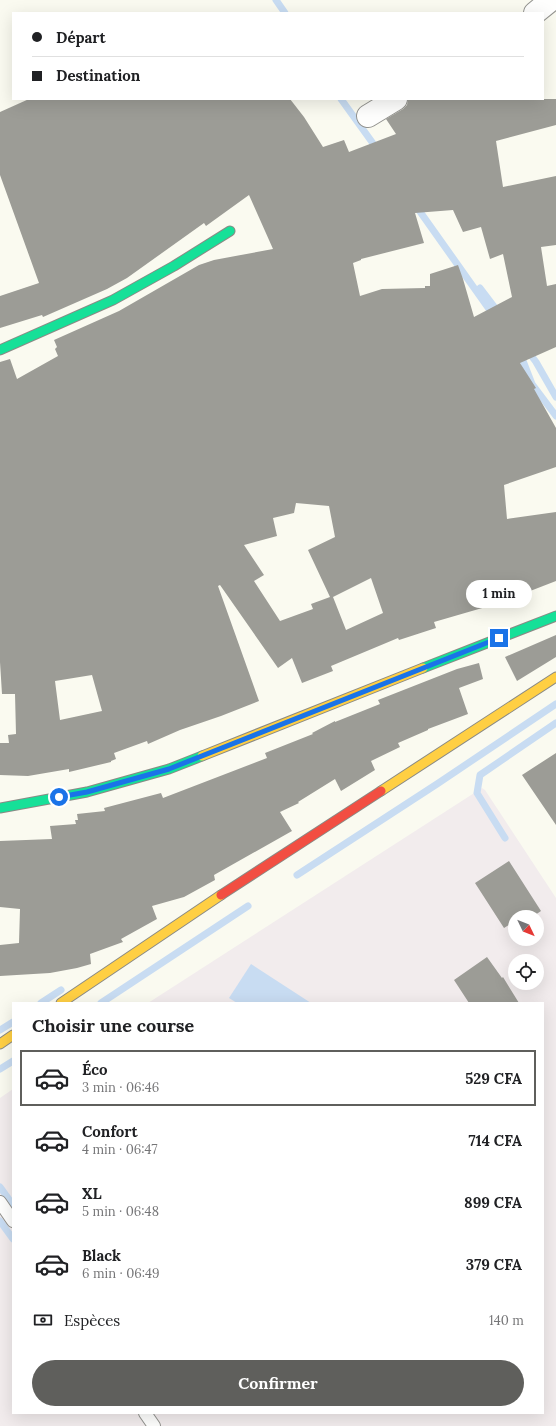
<!DOCTYPE html>
<html lang="fr">
<head>
<meta charset="utf-8">
<style>
	body { margin:0; font-family:Lora,serif; background:#f6f6f6; color:#202124; height:100vh; display:flex; flex-direction:column; font-size:15px; white-space:nowrap }
	* { box-sizing:border-box; margin:0 }
	p { font-size:13px; color:#757577 }
	.icon { flex:none; width:22px; height:22px; fill:none; stroke:currentColor; stroke-width:2; stroke-linecap:round; stroke-linejoin:round }
	.map { position:relative; flex:1; overflow:hidden }
	.side { position:absolute; left:12px; top:1002px; width:532px; height:412px; display:flex; flex-direction:column; background:#fff; border-radius:0px; box-shadow:0 4px 16px #0002 }
	.side>* { flex:none }
	.banner { position:absolute; left:12px; top:12px; width:532px; height:88px; border-radius:0px; box-shadow:0 4px 16px #0002; display:grid; align-content:center; height:88px; padding:0 20px; background:#fff }
	.needle { width:26px; rotate:133deg }
	.buttons { position:absolute; left:508px; top:910px; display:grid; gap:8px }
	.buttons a { display:grid; place-items:center; width:36px; height:36px; border-radius:50%; background:#fff; box-shadow:0 4px 16px #0002; font-size:20px }
	.end { position:absolute; width:18px; height:18px; margin:-9px; border:5px solid #1a73e8; background:#fff; box-shadow:0 0 0 2px #fff }
	.from { border-radius:50% }
	.bubble { position:absolute; height:28px; border-radius:14px; background:#fff; box-shadow:0 4px 16px #0002; font-size:13px; font-weight:800; line-height:28px; text-align:center }
	.banner b { display:flex; align-items:center; gap:14px; height:38px; font-size:15px }
	.banner b+b { border-top:1px solid #e0e0e0 }
	.banner i { width:10px; height:10px; background:#202124 }
	ul { padding:0; list-style:none }
	li { display:flex; align-items:center; gap:12px; height:56px; margin:0 8px 6px; padding:0 12px; border:2px solid transparent; border-radius:0px }
	li div { flex:1 }
	li b { display:block; font-size:15px }
	li em { font-style:normal; font-weight:800 }
	li.selected { border-color:#5f5f5c }
	li>.icon { width:36px; height:36px; stroke-width:1.5 }
	h2 { padding:0 20px; font-size:18px; line-height:48px }
	.pay { display:flex; align-items:center; gap:10px; height:44px; padding:0 20px; font-size:15px }
	.pay p { margin-inline-start:auto }
	.cta { display:flex; gap:8px; margin-top:auto; padding:8px 20px }
	.cta a { flex:1; height:46px; border-radius:24px; background:#5f5f5c; color:#fff; font-size:16px; font-weight:800; line-height:46px; text-align:center }
	.map>svg:first-child { display:block }
	.industrial { fill:#f2eced; fill-rule:evenodd }
	.water { fill:#c8dcf2 }
	.lines { fill:none; stroke-linecap:round; stroke-linejoin:round }
	.stream { stroke:#c8dcf2; stroke-width:7 }
	.building { fill:#9c9c96; fill-rule:evenodd }
	.lane-casing { stroke:#93938f; stroke-width:14 }
	.street-casing { stroke:#93938f; stroke-width:24 }
	.fast-casing { stroke:#8a8a85; stroke-width:11 }
	.slow-casing { stroke:#8a8a85; stroke-width:11 }
	.jam-casing { stroke:#8a8a85; stroke-width:11 }
	.lane { stroke:#fefefd; stroke-width:12 }
	.street { stroke:#fefefd; stroke-width:22 }
	.fast { stroke:#16e098; stroke-width:9 }
	.slow { stroke:#ffcf43; stroke-width:9 }
	.jam { stroke:#f24e42; stroke-width:9 }
	.route { stroke:#1a73e8; stroke-width:5 }
</style>
</head>
<body>
<div class="map">
<svg width="556" height="1426" viewBox="0 0 556 1426">
	<rect width="100%" height="100%" fill="#fafaf0"/>
	<path class="industrial" d="M482 788 485 790 556 898V1426H0V1098L13 1089V1413H543V1003H148ZM515 917H537V939H515ZM515 961H537V983H515Z"/>
	<path class="water" d="M251 964 311 1003H237L229 998Z"/>
	<g class="lines">
		<path class="stream" d="M276 0 285 13
			M341 99 377 149
			M416 206 494 316
			M480 288 499 313
			M527 350 536 362 556 397
			M520 353 532 384 556 416
			M505 838 477 793 480 775 556 723
			M297 875 437 784 556 704
			M41 1003 61 990
			M101 1003 248 906
			M0 1030 13 1022
			M0 1069 13 1061
			M0 1187 13 1205
			M0 1221 13 1239"/>
	</g>
	<path class="building" d="M29 99H290L304 117 323 147 344 140 349 152 396 134 386 119 403 109 407 105 408 99H556V125L496 141 503 187 556 176V245L541 247 547 286 556 284V347L520 363 536 388 534 389 556 428V467L504 485 507 519 556 512V581L525 593 527 597 497 607 496 604 434 622 436 628 399 640 398 638 331 666 333 671 302 683 292 658 278 668 220 585 218 586 259 701 221 716 180 730 148 744 147 741 114 753 116 759 111 761V762L69 772V769L28 776 0 775V743H9L8 735 16 734 15 694H2L0 662V362L10 359 17 379 58 356 55 349 57 347 54 340 119 311 199 265 214 260 273 249 249 195 206 226 204 223 127 278 107 289 43 317 42 315 0 328V296L39 283 0 175V112ZM453 210 463 232 481 227 490 259 503 254 512 297 474 317 463 279 458 265 430 274V286H425V288L382 289 360 296 353 263 361 260V259L424 243 415 213ZM296 503 329 506 335 537 308 550 330 597 311 604 313 609 280 621 254 581 264 575 244 545 277 536 273 518 294 513ZM371 578 383 613 346 630 333 597ZM92 675 102 711 60 720 55 681Z
		M556 635V657L517 681 505 657Z
		M479 663 483 679 459 688 468 714 428 729V730L398 743 400 747 371 761 375 770 341 791 335 779 298 802 299 803 280 812 292 831 214 875 215 880 184 897 152 906 157 919 121 939 123 942 90 954 91 964 77 968 50 973 0 976V945L19 943 20 909 0 907V841L52 839 50 826 76 824 75 820H78L77 814 105 811 104 808 161 793 163 798 267 758 265 753 313 734 312 733 335 721V722L380 704 378 700 457 669Z
		M556 753V825L522 775Z
		M509 861 541 911 532 917H515V921L504 928 475 883Z
		M487 957 502 978 503 977 519 1003H469L454 980Z"/>
	<g class="lines">
		<g class="lane-casing">
			<path id="lane" d="M0 1202 13 1221
				M145 1413 154 1426"/>
		</g>
		<g class="street-casing">
			<path id="street" d="M535 13 551 0
				M368 116 396 99"/>
		</g>
		<g class="fast-casing">
			<path id="fast" d="M0 350 113 300 174 266 230 231
				M423 668 556 616
				M0 808 87 792 169 769 202 756"/>
		</g>
		<g class="slow-casing">
			<path id="slow" d="M202 756 423 668
				M381 791 556 677
				M61 1003 221 895
				M0 1044 13 1035"/>
		</g>
		<g class="jam-casing">
			<path id="jam" d="M221 895 381 791"/>
		</g>
		<use href="#lane" class="lane"/>
		<use href="#street" class="street"/>
		<use href="#fast" class="fast"/>
		<use href="#slow" class="slow"/>
		<use href="#jam" class="jam"/>
	</g>
	<g class="lines">
		<path class="route" d="M59 797 87 792 169 769 499 638"/>
	</g>
</svg>
<div class="buttons">
<a><svg class="needle" viewBox="-14 -14 28 28"><path d="M0-13l5 13h-10z" fill="#e53935"/><path d="M0 13l5-13h-10z" fill="#757577"/></svg></a>
<a><svg class="icon" aria-label="locate" viewBox="0 0 24 24"><circle cx="12" cy="12" r="6"/><path d="M12 2v4M12 18v4M2 12h4M18 12h4"/></svg></a>
</div>
<i class="end from" style="left:59px;top:797px"></i>
<i class="end" style="left:499px;top:638px"></i>
<div class="bubble" style="left:466px;top:580px;width:66px">1 min</div>
<div class="banner">
<b><i class="from"></i>Départ</b>
<b><i></i>Destination</b>
</div>
<section class="side">
<h2>Choisir une course</h2>
<ul>
<li class="selected"><svg class="icon" aria-label="car" viewBox="0 0 24 24"><path d="M5 17H2v-5l4-1 3-4h7l3 4 3 1v5h-3M9 17h6M6 11h13"/><circle cx="7" cy="17" r="2"/><circle cx="17" cy="17" r="2"/></svg><div><b>Éco</b><p>3 min · 06:46</p></div><em>529 CFA</em></li>
<li><svg class="icon" aria-label="car" viewBox="0 0 24 24"><path d="M5 17H2v-5l4-1 3-4h7l3 4 3 1v5h-3M9 17h6M6 11h13"/><circle cx="7" cy="17" r="2"/><circle cx="17" cy="17" r="2"/></svg><div><b>Confort</b><p>4 min · 06:47</p></div><em>714 CFA</em></li>
<li><svg class="icon" aria-label="car" viewBox="0 0 24 24"><path d="M5 17H2v-5l4-1 3-4h7l3 4 3 1v5h-3M9 17h6M6 11h13"/><circle cx="7" cy="17" r="2"/><circle cx="17" cy="17" r="2"/></svg><div><b>XL</b><p>5 min · 06:48</p></div><em>899 CFA</em></li>
<li><svg class="icon" aria-label="car" viewBox="0 0 24 24"><path d="M5 17H2v-5l4-1 3-4h7l3 4 3 1v5h-3M9 17h6M6 11h13"/><circle cx="7" cy="17" r="2"/><circle cx="17" cy="17" r="2"/></svg><div><b>Black</b><p>6 min · 06:49</p></div><em>379 CFA</em></li>
</ul>
<div class="pay"><svg class="icon" aria-label="cash" viewBox="0 0 24 24"><path d="M3 7h18v10H3z"/><circle cx="12" cy="12" r="2"/></svg>Espèces<p>140 m</p></div>
<div class="cta"><a>Confirmer</a></div>
</section>
</div>
</body>
</html>
